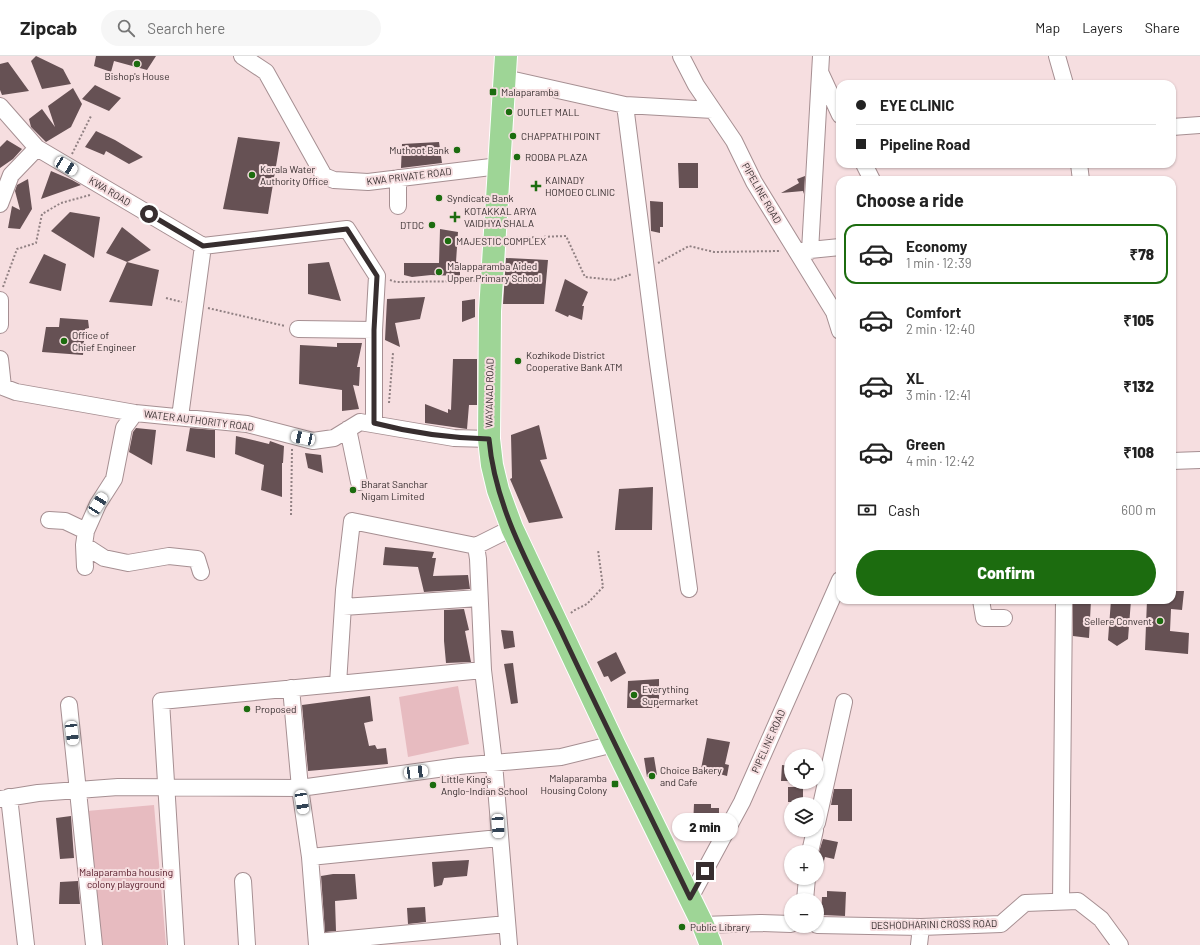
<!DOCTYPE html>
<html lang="en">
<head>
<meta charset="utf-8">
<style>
	body { margin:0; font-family:Barlow,sans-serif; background:#f6f6f6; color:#222; height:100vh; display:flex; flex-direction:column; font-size:15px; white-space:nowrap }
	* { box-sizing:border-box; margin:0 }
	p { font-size:13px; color:#767676 }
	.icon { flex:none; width:22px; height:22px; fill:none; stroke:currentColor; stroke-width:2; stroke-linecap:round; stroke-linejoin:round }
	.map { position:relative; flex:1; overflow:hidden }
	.side { position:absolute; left:836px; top:120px; width:340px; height:428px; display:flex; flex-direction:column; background:#fff; border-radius:12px; box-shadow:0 1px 3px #0004 }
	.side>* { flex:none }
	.banner { position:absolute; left:836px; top:24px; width:340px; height:88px; border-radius:12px; box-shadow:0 1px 3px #0004; display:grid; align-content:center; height:88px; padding:0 20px; background:#fff }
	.buttons { position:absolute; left:784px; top:693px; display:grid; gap:8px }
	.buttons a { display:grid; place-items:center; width:40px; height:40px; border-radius:50%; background:#fff; box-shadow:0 1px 3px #0004; font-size:20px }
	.end { position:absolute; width:18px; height:18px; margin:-9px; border:5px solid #372e2f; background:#fff; box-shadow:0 0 0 2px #fff }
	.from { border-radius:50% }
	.bubble { position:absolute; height:28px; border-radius:14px; background:#fff; box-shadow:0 1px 3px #0004; font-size:13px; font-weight:800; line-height:28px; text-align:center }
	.car { position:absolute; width:12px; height:24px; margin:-12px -6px; border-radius:5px; box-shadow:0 0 3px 1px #0007; background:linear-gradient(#fff 24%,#345 0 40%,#fff 0 76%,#345 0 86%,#fff 0) }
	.banner b { display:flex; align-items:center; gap:14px; height:38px; font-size:15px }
	.banner b+b { border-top:1px solid #e0e0e0 }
	.banner i { width:10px; height:10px; background:#222 }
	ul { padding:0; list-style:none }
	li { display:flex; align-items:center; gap:12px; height:60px; margin:0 8px 6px; padding:0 12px; border:2px solid transparent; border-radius:12px }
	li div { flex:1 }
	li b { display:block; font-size:15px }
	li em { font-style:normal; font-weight:800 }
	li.selected { border-color:#1c6c0f }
	li>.icon { width:36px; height:36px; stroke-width:1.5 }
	h2 { padding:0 20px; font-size:18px; line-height:48px }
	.pay { display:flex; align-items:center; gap:10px; height:44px; padding:0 20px; font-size:15px }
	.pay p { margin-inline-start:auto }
	.button { display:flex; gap:8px; margin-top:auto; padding:8px 20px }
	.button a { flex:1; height:46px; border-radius:24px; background:#1c6c0f; color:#fff; font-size:16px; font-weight:800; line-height:46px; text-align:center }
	header { display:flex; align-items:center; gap:24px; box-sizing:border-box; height:56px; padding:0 20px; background:#fff; border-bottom:1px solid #e0e0e0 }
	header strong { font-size:19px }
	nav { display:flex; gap:22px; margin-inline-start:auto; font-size:14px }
	.search { width:280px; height:36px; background:#f6f6f6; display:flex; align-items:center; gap:10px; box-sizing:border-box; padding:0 14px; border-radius:22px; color:#767676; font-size:15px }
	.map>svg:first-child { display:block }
	.green { fill:#e7bbc0 }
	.building { fill:#665154 }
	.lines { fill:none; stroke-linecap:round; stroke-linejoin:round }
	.minor-casing { stroke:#a68f92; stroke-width:18 }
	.highway-casing { stroke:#fff; stroke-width:24 }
	.path { stroke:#918183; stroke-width:2; stroke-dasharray:2 2; stroke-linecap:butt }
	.minor { stroke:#fff; stroke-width:16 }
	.highway { stroke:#9ed596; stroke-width:22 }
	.route { stroke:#372e2f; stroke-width:5 }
	.poi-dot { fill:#1c6c0f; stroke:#f6dee0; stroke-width:1.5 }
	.labels { text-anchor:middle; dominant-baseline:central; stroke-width:4; stroke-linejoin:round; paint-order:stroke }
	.poi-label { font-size:10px; fill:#372e2f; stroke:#f6dee0; text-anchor:start }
	.street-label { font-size:10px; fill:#372e2f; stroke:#f6dee0 }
	.park-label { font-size:10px; fill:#4f1322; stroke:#f6dee0 }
</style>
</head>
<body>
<header>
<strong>Zipcab</strong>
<div class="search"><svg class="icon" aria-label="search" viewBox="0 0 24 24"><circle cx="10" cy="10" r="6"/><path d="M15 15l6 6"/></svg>Search here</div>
<nav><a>Map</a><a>Layers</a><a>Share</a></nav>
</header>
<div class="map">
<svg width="1200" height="889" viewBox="0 0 1200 889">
	<rect width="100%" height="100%" fill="#f6dee0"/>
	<path class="green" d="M458 630 469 688 408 701 399 641Z
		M154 749 166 889H98L87 755Z"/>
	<path class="building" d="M36 0 63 13 71 28 42 33 31 5Z
		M96 0H156L147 14 114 5 111 16 94 10Z
		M8 6 29 35 2 39 0 34V8Z
		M95 29 121 42 109 55 82 43Z
		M73 32 82 48 71 71 46 86 31 71 29 63 42 53 55 71 48 50Z
		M96 75 115 84 143 101 129 108 106 95 104 99 85 91Z
		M238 81 280 86 268 158 223 153Z
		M7 84 22 93 13 103 0 112V91Z
		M439 86 442 107 401 112 402 88Z
		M678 107H698V132H679Z
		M51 115 72 124 81 129 41 143Z
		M805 120 804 138 803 135 781 137 799 127 797 123Z
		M28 123 32 153 20 173 8 172 12 150 20 154 15 135 17 129Z
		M650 145 663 146V171H660V177L651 175Z
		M70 156 100 161 94 202 51 175Z
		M122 171 151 194 127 206 106 197Z
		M440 173 458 176 456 206H460V220L431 219 412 221 404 219V207H439Z
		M44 198 66 208 61 235 29 227Z
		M506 202 548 204 544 248H503Z
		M127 206 159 214 152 250 109 246Z
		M329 206 341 245 308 238V208Z
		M565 223 588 236 582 250H584L582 264 569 259 568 261 555 255Z
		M425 241 420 263 395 267 400 291 385 284 387 243Z
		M475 243V261L462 266V245Z
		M60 262 88 264 89 272 85 273 83 299 42 296 46 271H59Z
		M337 287H362L357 311H360L359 330 353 329 359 353 342 355V334L299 328 300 289 337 291Z
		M453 303H477V349H469L467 373 425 367V348L448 357V353L451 354Z
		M539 369 547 403 540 404 563 462 529 467 510 423 512 422 511 379Z
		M136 372 156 374 152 409 129 396 133 376Z
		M190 372 215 374V402L186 395Z
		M236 380 269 388 270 385 284 390 283 407H282V441L261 434 264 409 235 398Z
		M305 397 321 399 323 417 308 412Z
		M653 431 652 474H615L619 433Z
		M385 491 434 496 432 502H436L433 520 468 519 470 533 424 536 418 511 383 509Z
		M1172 535H1184L1182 554 1171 553 1170 575 1189 577 1188 598 1145 594 1147 544H1172Z
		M1073 544H1091L1089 582 1073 580Z
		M1111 544H1131L1128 583 1117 590 1108 584Z
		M464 553 469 574 465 575 471 606 446 607 444 585V554Z
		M501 574 513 575 515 591 504 593Z
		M616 596 626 617 611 626 608 620 604 621 597 606Z
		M513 607 518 647 511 648 504 608Z
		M659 623V652H627L628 625Z
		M370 640 373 665 364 667 369 690 375 689 377 693 386 692 388 708 308 715 302 649Z
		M707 682 730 686 725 708 729 709 727 720 701 713Z
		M654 701 657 719 647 721 644 702Z
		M782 709 791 710V725H781Z
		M788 731H803V746H788Z
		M834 733H852V765H838V749H831Z
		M694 748H711V752H719V767H711V771L693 770Z
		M71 760 74 802 60 803 56 762Z
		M823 783 838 786 834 803 825 801 820 820 817 819V802Z
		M469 804 467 820 444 822 442 829 434 831 432 806Z
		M333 818H355L357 843 335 845 336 875 325 876 321 820Z
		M78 825 80 848H59L60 826Z
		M827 835 846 836 845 860 821 859 822 841H827Z
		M425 851 426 866 408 868 407 852Z"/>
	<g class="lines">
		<g class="minor-casing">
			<path id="minor" d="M242 0 266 16 324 120 334 124 368 126 499 110
				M681 0 696 29 734 85 754 126 834 256 840 275
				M1057 0 1065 28
				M821 18 840 59
				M505 22 625 49 713 54
				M625 49 657 300 689 533
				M0 50 37 92 203 190 347 173 377 220 374 274V367
				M1172 71 1200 69
				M864 108 872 124
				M1079 108 1081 124
				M398 122V150
				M0 148 11 119 37 92
				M800 195 840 191
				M810 195 821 0
				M0 244V269
				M298 273 374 274
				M0 303 3 331 16 336 135 357 247 368 313 385 334 382 360 366 454 382 489 383
				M180 361 203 190
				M348 373 359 426
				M1172 405 1200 404
				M49 464 65 465 86 475
				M84 489 104 502 128 507 169 500 197 503 201 516
				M85 511 84 489 86 475 98 448 114 423 124 372 135 357
				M981 544 984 562H1004
				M343 551 479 542
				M338 628 344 534 352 465 476 490
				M291 632 300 732 310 801 317 889
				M69 649 94 889
				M9 741 26 889
				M0 743 38 737 118 731 300 732 459 710 561 701 614 688
				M817 767 844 646
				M810 796 815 774
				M310 801 499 782
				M243 825 247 889
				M690 842 742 746 840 524
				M805 844 807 822
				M1061 846 1064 544
				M703 869 760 867 791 868
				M817 869 921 871 1001 868 1025 847 1078 845 1101 863 1120 889
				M317 886 507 868
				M176 889 161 645 483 614
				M509 889 494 707 483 614 478 503 476 490 512 472
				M919 889 921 871"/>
		</g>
		<g class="highway-casing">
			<path id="highway" d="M506 0 490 255 489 383 492 409 498 434 512 472 614 688 703 869 711 889"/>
		</g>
		<path class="path" d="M72 98 91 60
			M512 182 566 180 585 221 614 224 632 218
			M658 207 689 190 714 196 781 195
			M390 224 396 226 475 225
			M3 231 17 193 36 187 42 158 61 147 90 139
			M166 242 182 246
			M208 252 285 270
			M389 347 393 297
			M291 459 292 393
			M571 557 573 555 587 548 603 531 598 494"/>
		<use href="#minor" class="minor"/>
		<use href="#highway" class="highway"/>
	</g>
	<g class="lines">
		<path class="route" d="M149 158 203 190 347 173 377 220 374 274V367C412 377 450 382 489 383 495 452 531 513 561 575 603 665 647 753 690 842L705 815"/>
	</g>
	<g class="poi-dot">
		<circle cx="137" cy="8" r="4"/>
		<rect x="489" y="32" width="8" height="8" rx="2"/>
		<circle cx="509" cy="56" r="4"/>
		<circle cx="513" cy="80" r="4"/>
		<circle cx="457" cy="94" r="4"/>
		<circle cx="517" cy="101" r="4"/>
		<circle cx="252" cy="119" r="4"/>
		<path d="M534 124h4v4h4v4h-4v4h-4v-4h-4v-4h4z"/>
		<circle cx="439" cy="142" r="4"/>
		<path d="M453 155h4v4h4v4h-4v4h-4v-4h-4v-4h4z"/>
		<circle cx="432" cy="169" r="4"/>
		<circle cx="448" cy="185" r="4"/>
		<circle cx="439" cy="216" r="4"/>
		<circle cx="64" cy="285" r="4"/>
		<circle cx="518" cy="305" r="4"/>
		<circle cx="353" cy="434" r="4"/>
		<circle cx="1160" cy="565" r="4"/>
		<circle cx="634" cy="639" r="4"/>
		<circle cx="247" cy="653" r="4"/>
		<circle cx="652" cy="720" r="4"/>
		<rect x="611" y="724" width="8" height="8" rx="2"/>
		<circle cx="433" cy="729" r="4"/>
		<circle cx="682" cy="871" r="4"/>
	</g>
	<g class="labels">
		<g class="poi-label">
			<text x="137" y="20" text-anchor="middle">Bishop's House</text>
			<text x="501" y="36">Malaparamba</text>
			<text x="517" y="56">OUTLET MALL</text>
			<text x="521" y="80">CHAPPATHI POINT</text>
			<text x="449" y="94" text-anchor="end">Muthoot Bank</text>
			<text x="525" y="101">ROOBA PLAZA</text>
			<text x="260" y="113">Kerala Water<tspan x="260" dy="12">Authority Office</tspan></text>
			<text x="545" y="124">KAINADY<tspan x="545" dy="12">HOMOEO CLINIC</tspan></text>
			<text x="447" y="142">Syndicate Bank</text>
			<text x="464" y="155">KOTAKKAL ARYA<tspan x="464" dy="12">VAIDHYA SHALA</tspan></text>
			<text x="424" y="169" text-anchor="end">DTDC</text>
			<text x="456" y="185">MAJESTIC COMPLEX</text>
			<text x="447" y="210">Malapparamba Aided<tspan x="447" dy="12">Upper Primary School</tspan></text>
			<text x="72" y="279">Office of<tspan x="72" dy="12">Chief Engineer</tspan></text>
			<text x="526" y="299">Kozhikode District<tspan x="526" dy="12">Cooperative Bank ATM</tspan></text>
			<text x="361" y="428">Bharat Sanchar<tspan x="361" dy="12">Nigam Limited</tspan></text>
			<text x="1152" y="565" text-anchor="end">Sellere Convent</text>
			<text x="642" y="633">Everything<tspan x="642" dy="12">Supermarket</tspan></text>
			<text x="255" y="653">Proposed</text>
			<text x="660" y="714">Choice Bakery<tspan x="660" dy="12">and Cafe</tspan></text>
			<text x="607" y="722" text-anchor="end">Malaparamba<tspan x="607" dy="12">Housing Colony</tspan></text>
			<text x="441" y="723">Little King's<tspan x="441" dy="12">Anglo-Indian School</tspan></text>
			<text x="690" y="871">Public Library</text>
		</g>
		<g class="street-label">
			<text transform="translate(409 120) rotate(-7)">KWA PRIVATE ROAD</text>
			<text transform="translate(110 135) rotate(31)">KWA ROAD</text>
			<text transform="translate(762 137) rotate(60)">PIPELINE ROAD</text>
			<text transform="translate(489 337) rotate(-89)">WAYANAD ROAD</text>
			<text transform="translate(199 364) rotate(7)">WATER AUTHORITY ROAD</text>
			<text transform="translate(768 685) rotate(-66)">PIPELINE ROAD</text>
			<text transform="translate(934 868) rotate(-1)">DESHODHARINI CROSS ROAD</text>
		</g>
		<g class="park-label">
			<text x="126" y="816">Malaparamba housing<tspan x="126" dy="12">colony playground</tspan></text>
		</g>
	</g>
</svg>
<div class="buttons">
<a><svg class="icon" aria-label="locate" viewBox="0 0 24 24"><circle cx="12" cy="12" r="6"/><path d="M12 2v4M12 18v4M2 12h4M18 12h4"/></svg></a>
<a><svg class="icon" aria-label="layers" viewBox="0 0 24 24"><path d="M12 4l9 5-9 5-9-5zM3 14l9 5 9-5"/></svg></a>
<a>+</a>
<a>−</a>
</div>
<i class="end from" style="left:149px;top:158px"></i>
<i class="end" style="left:705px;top:815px"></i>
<div class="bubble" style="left:672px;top:757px;width:66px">2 min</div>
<i class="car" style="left:66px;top:110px;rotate:121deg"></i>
<i class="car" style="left:303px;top:382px;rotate:282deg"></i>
<i class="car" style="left:98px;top:448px;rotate:33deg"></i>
<i class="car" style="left:72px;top:677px;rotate:173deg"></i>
<i class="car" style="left:416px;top:716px;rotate:83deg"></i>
<i class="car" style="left:302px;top:746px;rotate:171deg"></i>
<i class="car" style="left:498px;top:770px;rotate:177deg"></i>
<div class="banner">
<b><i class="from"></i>EYE CLINIC</b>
<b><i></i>Pipeline Road</b>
</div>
<section class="side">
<h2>Choose a ride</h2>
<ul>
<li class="selected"><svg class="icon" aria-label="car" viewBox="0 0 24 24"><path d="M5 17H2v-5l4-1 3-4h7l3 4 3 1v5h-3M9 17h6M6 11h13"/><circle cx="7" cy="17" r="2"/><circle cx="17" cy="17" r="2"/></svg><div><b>Economy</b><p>1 min · 12:39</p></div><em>₹78</em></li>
<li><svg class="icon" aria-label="car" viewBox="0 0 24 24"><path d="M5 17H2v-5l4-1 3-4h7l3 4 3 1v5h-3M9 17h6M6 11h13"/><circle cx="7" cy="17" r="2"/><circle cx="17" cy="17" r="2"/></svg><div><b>Comfort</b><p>2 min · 12:40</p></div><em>₹105</em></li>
<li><svg class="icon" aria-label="car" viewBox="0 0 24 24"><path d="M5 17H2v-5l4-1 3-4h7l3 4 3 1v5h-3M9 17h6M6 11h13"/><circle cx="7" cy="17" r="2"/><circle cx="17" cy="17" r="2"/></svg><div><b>XL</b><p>3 min · 12:41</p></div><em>₹132</em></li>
<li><svg class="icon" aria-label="car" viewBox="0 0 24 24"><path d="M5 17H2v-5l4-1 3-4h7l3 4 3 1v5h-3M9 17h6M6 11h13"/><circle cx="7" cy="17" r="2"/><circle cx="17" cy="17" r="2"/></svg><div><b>Green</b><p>4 min · 12:42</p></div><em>₹108</em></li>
</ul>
<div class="pay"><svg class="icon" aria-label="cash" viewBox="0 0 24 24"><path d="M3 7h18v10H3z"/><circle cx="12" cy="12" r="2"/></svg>Cash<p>600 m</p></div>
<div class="button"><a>Confirm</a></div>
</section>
</div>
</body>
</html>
